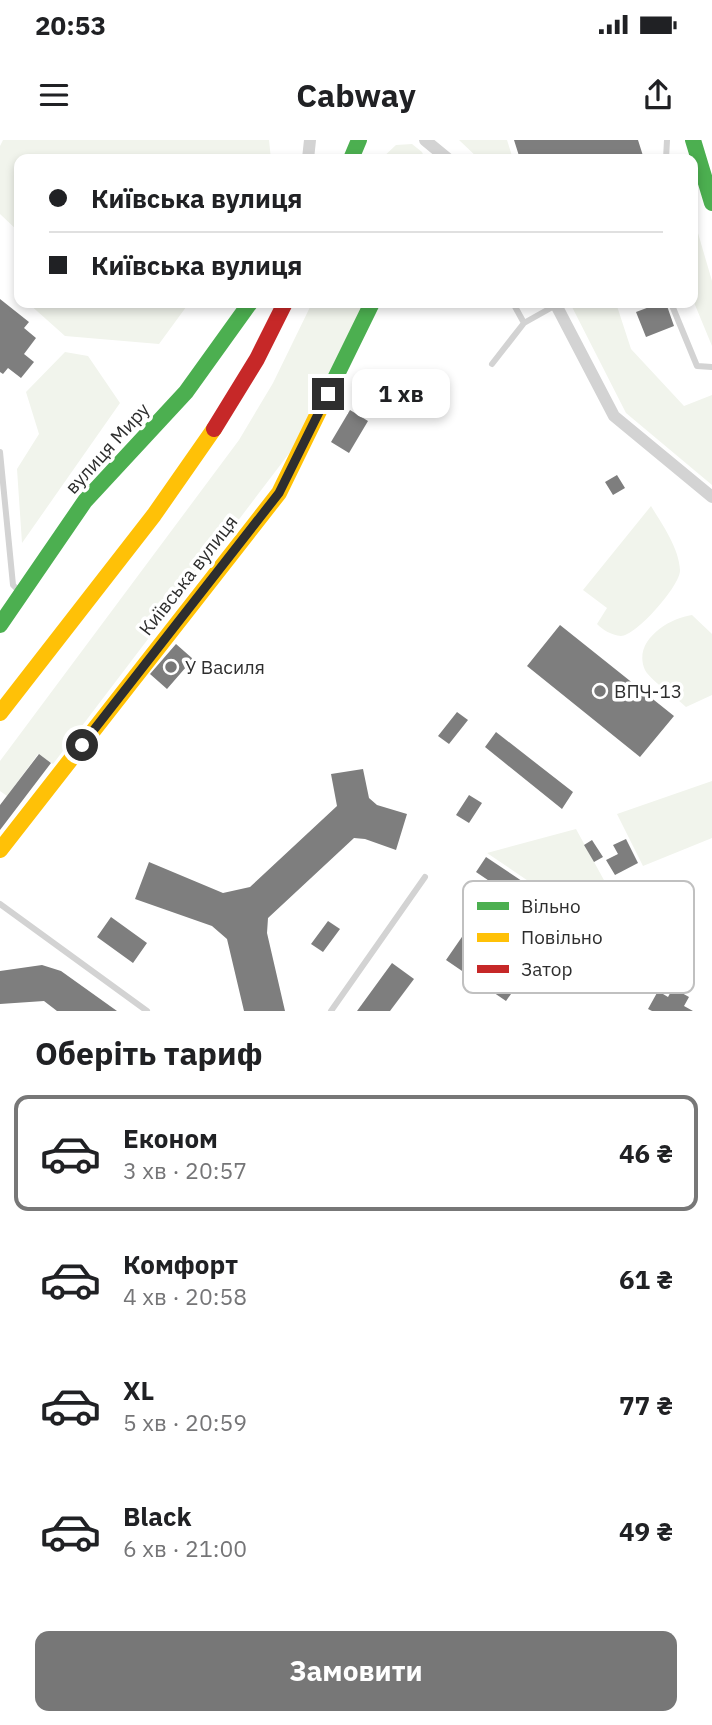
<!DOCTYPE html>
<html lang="uk">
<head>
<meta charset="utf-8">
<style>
	body { margin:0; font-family:"IBM Plex Sans",sans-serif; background:#f6f6f6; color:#202124; height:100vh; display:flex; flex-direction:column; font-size:26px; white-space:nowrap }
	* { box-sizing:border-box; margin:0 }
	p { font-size:23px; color:#757577 }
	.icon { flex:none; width:38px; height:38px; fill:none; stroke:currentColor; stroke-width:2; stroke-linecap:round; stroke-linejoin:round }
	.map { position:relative; height:871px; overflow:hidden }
	.panel { display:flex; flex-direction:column; background:#fff; flex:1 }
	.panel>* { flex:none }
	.hud { position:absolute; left:14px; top:14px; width:684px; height:154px; border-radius:14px; box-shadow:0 4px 10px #0003; display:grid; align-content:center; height:154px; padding:0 35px; background:#fff }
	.end { position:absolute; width:32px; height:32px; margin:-16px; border:9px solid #2e2e2e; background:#fff; box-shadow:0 0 0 4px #fff }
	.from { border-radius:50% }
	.bubble { position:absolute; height:49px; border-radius:14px; background:#fff; box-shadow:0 4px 10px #0003; font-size:23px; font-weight:800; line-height:49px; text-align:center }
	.hud b { display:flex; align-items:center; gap:24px; height:66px; font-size:26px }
	.hud b+b { border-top:2px solid #e0e0e0 }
	.hud i { width:18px; height:18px; background:#202124 }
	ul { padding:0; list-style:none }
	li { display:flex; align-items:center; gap:21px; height:116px; margin:0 14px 10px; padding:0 21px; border:4px solid transparent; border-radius:14px }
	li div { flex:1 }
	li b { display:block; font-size:26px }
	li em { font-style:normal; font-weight:800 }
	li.selected { border-color:#777 }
	li>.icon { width:63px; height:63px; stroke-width:1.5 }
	h2 { padding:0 35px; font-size:32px; line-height:84px }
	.action { display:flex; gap:14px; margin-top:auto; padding:14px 35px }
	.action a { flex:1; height:80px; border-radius:14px; background:#777; color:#fff; font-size:28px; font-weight:800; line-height:80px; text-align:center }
	.status { display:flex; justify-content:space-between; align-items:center; height:49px; padding:0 35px; background:#fff; direction:ltr }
	.status svg { height:19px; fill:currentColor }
	header { display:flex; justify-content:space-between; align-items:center; height:91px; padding:0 35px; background:#fff; font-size:32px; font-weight:800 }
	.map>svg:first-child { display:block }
	.green { fill:#f1f4ec }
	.building { fill:#7e7e7e }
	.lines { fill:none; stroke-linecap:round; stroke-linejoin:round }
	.lane { stroke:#d3d3d3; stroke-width:6 }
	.street { stroke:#d3d3d3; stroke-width:12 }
	.fast { stroke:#4caf50; stroke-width:16 }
	.slow { stroke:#ffc107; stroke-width:16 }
	.jam { stroke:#c62828; stroke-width:16 }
	.route { stroke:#2e2e2e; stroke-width:9 }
	.poi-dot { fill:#777; stroke:#fff; stroke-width:2.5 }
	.labels { text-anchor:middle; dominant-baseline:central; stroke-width:7; stroke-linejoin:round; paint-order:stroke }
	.street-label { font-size:19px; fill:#2e2e2e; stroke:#fff }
	.poi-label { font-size:19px; fill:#2e2e2e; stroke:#fff; text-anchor:start }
	.key { fill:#fff; stroke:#c0c0c0; stroke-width:2 }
	.key-label { font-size:19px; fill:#2e2e2e }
</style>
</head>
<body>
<div class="status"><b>20:53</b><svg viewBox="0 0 49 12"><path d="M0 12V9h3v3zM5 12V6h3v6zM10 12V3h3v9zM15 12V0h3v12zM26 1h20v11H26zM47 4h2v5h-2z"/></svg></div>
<header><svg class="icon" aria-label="menu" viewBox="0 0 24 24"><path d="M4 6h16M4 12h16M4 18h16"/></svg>Cabway<svg class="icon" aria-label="share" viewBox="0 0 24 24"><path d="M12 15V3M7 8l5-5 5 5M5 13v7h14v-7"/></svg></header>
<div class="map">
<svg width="712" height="871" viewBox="0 0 712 871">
	<rect width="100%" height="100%" fill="#fff"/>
	<path class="green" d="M3 0H269L271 19H19V92L0 74V6Z
		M459 0H507L513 19H479Z
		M412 4 422 12 425 19H381L396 5Z
		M693 76 712 141V206L693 160Z
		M28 163H189L159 204 65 196Z
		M312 163H364L294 307 53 624 38 614 7 656 0 651V621L239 300 273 243Z
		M570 163H616L631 209 684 266 712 255V345L626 273Z
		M65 212 88 216 120 263 22 403 17 329 39 294 26 252Z
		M651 366C662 384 679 408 680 430 681 445 636 496 621 496 611 495 603 490 597 484L607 468 583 450Z
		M692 475 712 494V555L686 567C677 558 650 540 645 530 632 501 669 478 692 475Z
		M712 641V698L643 726 617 674Z
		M576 689 605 742 577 774 487 713Z"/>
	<path class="building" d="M514 0H638L644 19H520Z
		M0 159 29 182 24 188 36 198 24 214 34 222 21 238 8 228 3 234 0 232Z
		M660 163H666L674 186 646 197 636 172Z
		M350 270 368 281 349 313 331 302Z
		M617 335 625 348 613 355 605 342Z
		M560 485 674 576 640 617 527 526Z
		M176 504 193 519 167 549 150 534Z
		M457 572 468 580 449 604 438 596Z
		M496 592 573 652 562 669 485 607Z
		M39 614 51 623 0 690V665Z
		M363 629 369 658 377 665 407 674 396 710 365 699 354 698 268 778 267 793 285 871H244L227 799 212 786 135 759 149 722 223 753 250 747 337 666 331 634Z
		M469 655 482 663 469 683 456 675Z
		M626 699 638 723 615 735 606 720 618 714 613 705Z
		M592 700 603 717 594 722 584 705Z
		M486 717 576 777 565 792 476 732Z
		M111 777 147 803 133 823 97 797Z
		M475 778 535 820 506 861 446 820Z
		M328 781 340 789 323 812 311 804Z
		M392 823 414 839 390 871H357Z
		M42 825 61 831 117 871H57L44 861 0 864V831Z
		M673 848 689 857 684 866 693 871H652L648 869 658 851 668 857Z"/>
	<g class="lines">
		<path class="lane" d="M666 19 667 0
			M671 163 697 226 712 227
			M524 183 556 165
			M492 224 524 183 513 163
			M0 312 13 445 19 451
			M0 764 147 871
			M331 871 425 737"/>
		<path class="street" d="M425 0 448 19
			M308 19 310 0
			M555 163 614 276 712 357"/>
		<path class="fast" d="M693 0 712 63
			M351 19 359 0
			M323 263 372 163
			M0 485 85 361 186 252 250 163"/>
		<path class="slow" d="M0 573 154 375 214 289
			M0 710 279 353 323 263"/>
		<path class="jam" d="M214 289 257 219 285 163"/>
	</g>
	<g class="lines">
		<path class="route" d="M82 605 279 353 328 254"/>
	</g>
	<g class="poi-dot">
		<circle cx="171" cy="527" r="7"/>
		<circle cx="600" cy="551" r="7"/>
	</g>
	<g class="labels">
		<g class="street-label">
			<text transform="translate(107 308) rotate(-48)">вулиця Миру</text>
			<text transform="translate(188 435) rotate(-52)">Київська вулиця</text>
		</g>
		<g class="poi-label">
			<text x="185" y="527">У Василя</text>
			<text x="614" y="551">ВПЧ-13</text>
		</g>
	</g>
	<rect x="463" y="741" width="231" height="112" rx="10" class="key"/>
	<rect x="477" y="762" width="32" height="8" fill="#4caf50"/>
	<rect x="477" y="793" width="32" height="9" fill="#ffc107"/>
	<rect x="477" y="825" width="32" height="8" fill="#c62828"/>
	<g class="key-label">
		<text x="521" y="773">Вільно</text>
		<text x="521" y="804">Повільно</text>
		<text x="521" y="836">Затор</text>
	</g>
</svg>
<i class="end from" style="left:82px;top:605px"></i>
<i class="end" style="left:328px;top:254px"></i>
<div class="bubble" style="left:352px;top:229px;width:98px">1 хв</div>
<div class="hud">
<b><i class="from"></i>Київська вулиця</b>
<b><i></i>Київська вулиця</b>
</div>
</div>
<section class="panel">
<h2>Оберіть тариф</h2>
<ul>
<li class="selected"><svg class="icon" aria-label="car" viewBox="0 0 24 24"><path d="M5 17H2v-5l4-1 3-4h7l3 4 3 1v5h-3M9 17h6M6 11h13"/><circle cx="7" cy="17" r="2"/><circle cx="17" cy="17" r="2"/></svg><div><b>Економ</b><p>3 хв · 20:57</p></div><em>46 ₴</em></li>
<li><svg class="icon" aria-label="car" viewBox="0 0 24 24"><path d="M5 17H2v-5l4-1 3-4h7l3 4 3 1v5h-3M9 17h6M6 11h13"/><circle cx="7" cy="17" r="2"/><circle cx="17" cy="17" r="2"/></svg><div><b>Комфорт</b><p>4 хв · 20:58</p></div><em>61 ₴</em></li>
<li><svg class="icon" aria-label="car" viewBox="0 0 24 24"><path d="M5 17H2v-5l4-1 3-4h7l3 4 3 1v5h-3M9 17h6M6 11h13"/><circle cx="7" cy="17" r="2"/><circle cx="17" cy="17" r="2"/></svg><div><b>XL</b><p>5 хв · 20:59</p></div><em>77 ₴</em></li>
<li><svg class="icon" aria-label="car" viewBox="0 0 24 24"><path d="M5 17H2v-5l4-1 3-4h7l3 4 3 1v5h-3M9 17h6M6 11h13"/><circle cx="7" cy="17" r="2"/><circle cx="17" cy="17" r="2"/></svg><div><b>Black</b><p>6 хв · 21:00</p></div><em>49 ₴</em></li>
</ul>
<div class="action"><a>Замовити</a></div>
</section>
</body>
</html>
